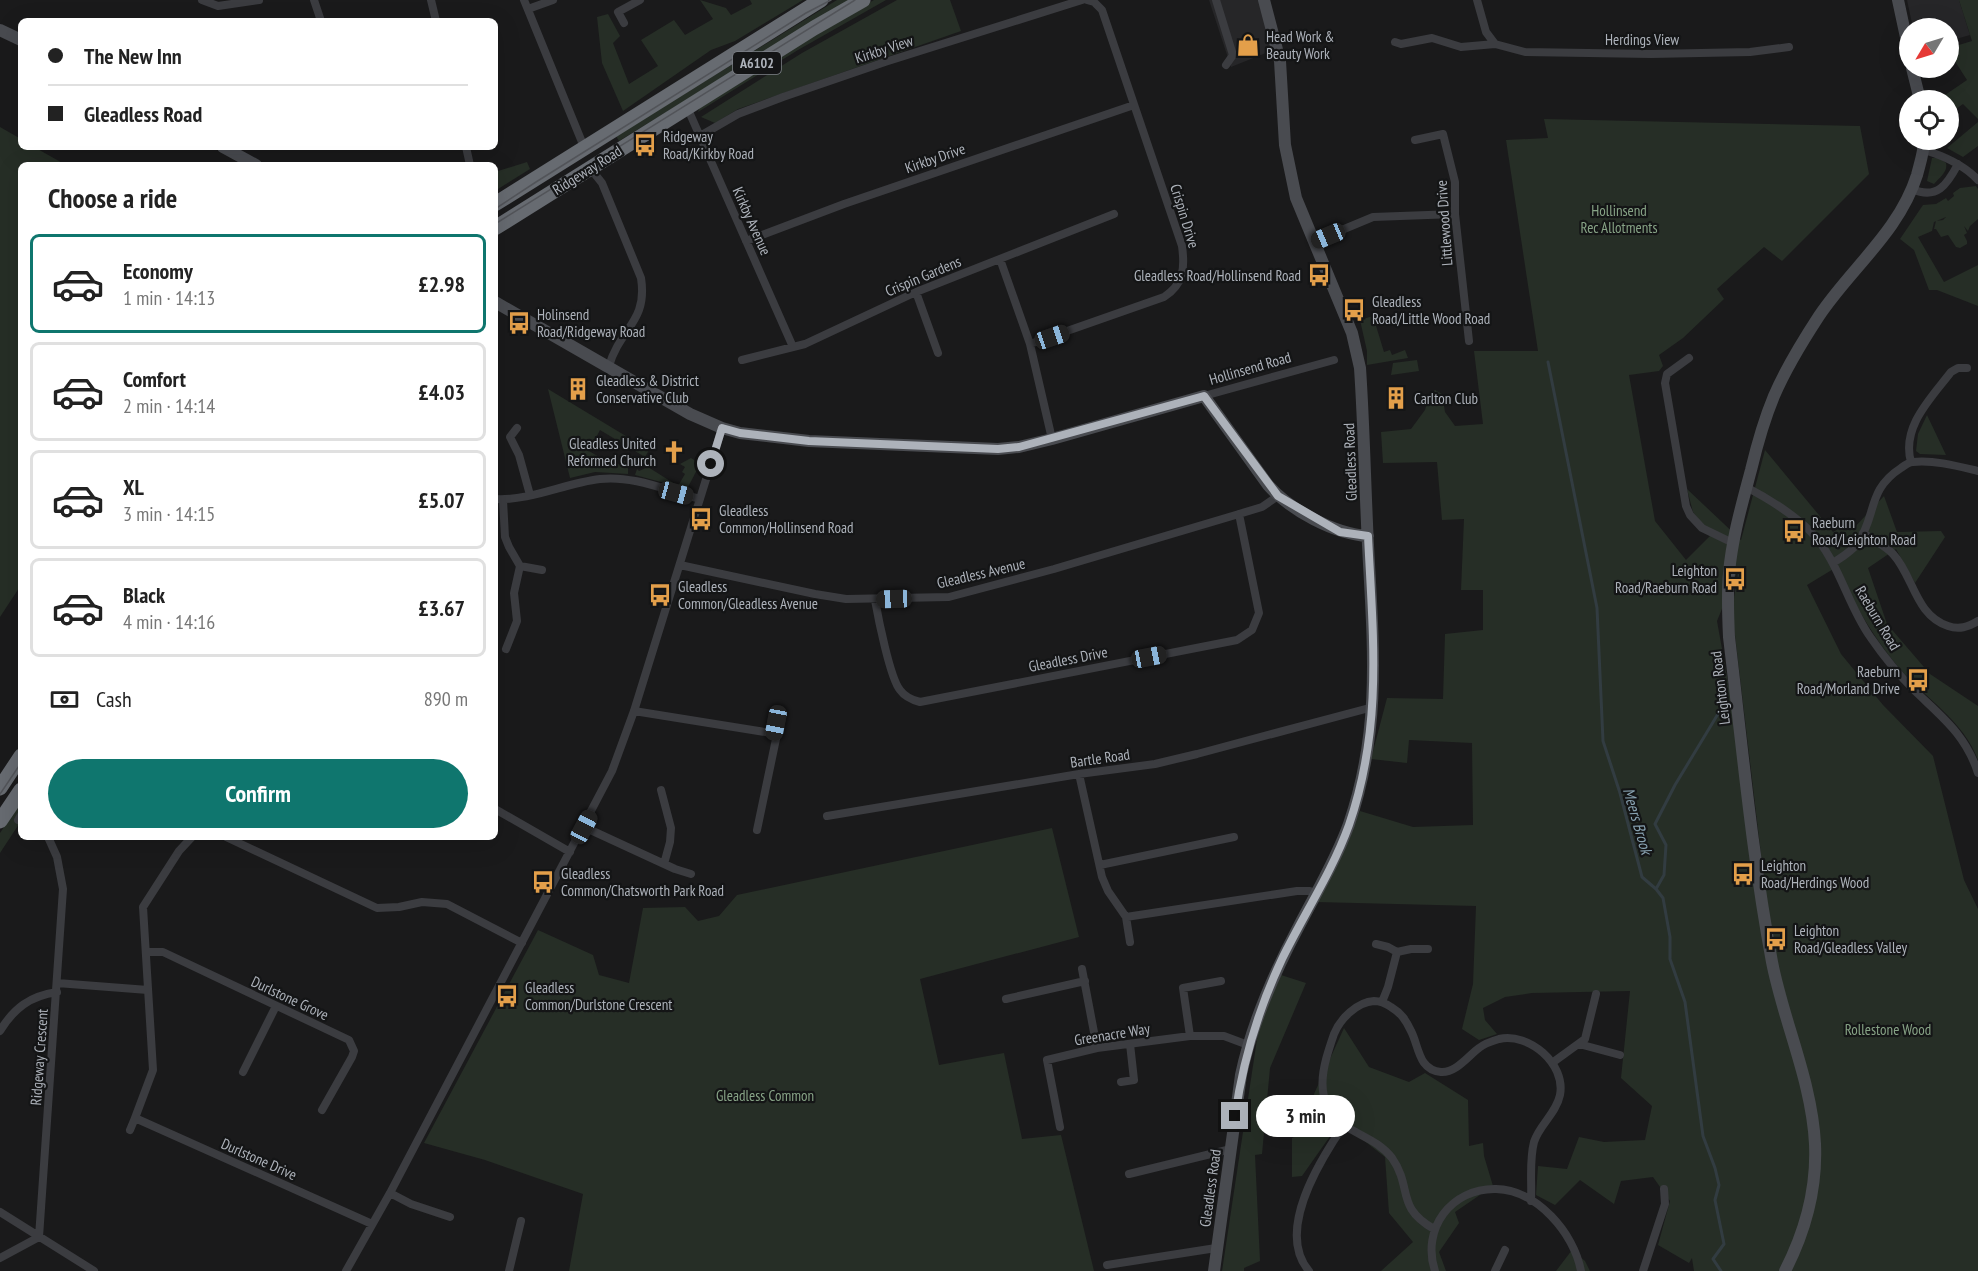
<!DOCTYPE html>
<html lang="en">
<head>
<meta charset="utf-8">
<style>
	body { margin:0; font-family:"PT Sans Narrow",sans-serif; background:#f6f6f6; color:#222; height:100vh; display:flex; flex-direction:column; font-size:22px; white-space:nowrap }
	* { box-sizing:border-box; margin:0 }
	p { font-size:20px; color:#767676 }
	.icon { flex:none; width:33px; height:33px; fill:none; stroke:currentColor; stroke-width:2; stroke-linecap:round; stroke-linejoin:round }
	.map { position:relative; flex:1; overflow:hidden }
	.side { position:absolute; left:18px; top:162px; width:480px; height:678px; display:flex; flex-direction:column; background:#fff; border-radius:9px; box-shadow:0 6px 24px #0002 }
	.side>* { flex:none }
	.banner { position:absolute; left:18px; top:18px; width:480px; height:132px; border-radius:9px; box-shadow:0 6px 24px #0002; display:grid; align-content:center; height:132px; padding:0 30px; background:#fff }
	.needle { width:39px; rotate:232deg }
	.controls { position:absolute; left:1899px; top:18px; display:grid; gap:12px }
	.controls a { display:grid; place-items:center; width:60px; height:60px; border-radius:50%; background:#fff; box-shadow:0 6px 24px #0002; font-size:30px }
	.end { position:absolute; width:27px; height:27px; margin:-14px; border:8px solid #adb2ba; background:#111; box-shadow:0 0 0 3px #111 }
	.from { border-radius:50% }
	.bubble { position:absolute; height:42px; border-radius:21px; background:#fff; box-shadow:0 6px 24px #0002; font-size:20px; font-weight:700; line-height:42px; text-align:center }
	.car { position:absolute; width:18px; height:36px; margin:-18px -9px; border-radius:8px; box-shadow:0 0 4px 2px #0007; background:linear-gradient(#222 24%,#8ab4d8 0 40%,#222 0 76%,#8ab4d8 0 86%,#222 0) }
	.banner b { display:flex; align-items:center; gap:21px; height:57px; font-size:22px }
	.banner b+b { border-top:2px solid #e0e0e0 }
	.banner i { width:15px; height:15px; background:#222 }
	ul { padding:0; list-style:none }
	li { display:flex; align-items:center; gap:18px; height:99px; margin:0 12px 9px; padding:0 18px; border:3px solid #e0e0e0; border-radius:9px }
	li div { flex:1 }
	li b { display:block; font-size:22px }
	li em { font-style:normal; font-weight:700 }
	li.current { border-color:#0f766e }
	li>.icon { width:54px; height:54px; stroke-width:1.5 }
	h2 { padding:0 30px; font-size:27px; line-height:72px }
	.pay { display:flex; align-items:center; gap:15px; height:66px; padding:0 30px; font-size:22px }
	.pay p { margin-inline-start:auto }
	.action { display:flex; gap:12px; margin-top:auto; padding:12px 30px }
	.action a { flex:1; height:69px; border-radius:36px; background:#0f766e; color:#fff; font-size:24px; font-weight:700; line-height:69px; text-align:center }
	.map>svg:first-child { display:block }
	.built { fill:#262628 }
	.green { fill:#262e26; fill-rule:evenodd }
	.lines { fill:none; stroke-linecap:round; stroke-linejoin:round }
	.stream { stroke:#323c41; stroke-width:3 }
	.street { stroke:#3b3c40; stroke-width:8 }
	.secondary { stroke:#494b50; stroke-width:12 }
	.highway { stroke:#676b71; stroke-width:15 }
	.tram { stroke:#525459; stroke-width:1.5 }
	.route { stroke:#adb2ba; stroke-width:8 }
	.labels { text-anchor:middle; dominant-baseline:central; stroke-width:4.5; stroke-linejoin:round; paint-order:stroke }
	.shield { fill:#141516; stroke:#7f8389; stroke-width:1.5 }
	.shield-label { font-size:14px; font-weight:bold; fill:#adb2ba }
	.poi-label { font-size:15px; fill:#adb2ba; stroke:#141516; text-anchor:start }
	.street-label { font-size:15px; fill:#adb2ba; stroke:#141516 }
	.park-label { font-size:15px; fill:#87a386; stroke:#141516 }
	.water-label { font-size:16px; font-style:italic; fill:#88a2b1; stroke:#141516 }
</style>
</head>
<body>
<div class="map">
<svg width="1978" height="1271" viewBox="0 0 1978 1271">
	<rect width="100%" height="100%" fill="#1a1a1b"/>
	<path class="built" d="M1209 0H1264L1278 48 1231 67Z
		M1907 0H1959L1970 35 1949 41 1948 28H1913Z"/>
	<path class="green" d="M700 0 726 8 731 15 752 4 750 0H803L735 41 711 50 623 111 602 63 597 17 608 14 620 36 613 43 629 84 658 66 641 40 674 20 685 35 713 19Z
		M837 0H849L619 141 616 136Z
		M874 0H886L798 50 698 112 700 107 837 21Z
		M897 0H950L961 31 738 109 715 123 701 117 802 53Z
		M1959 0H1978V119L1963 104 1949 114 1948 100H1931L1929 90 1945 95 1967 80 1949 52V48L1972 41Z
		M1544 119 1860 126 1869 174 1782 261 1764 247 1717 289 1724 299 1683 338 1659 355 1663 366 1659 371 1629 375 1655 521 1686 560 1710 536 1693 512 1687 489 1741 540 1765 450 1833 532 1847 524 1853 529 1884 496 1897 532 1941 531 1945 537 1915 583 1896 549 1868 568 1887 624 1930 674 1978 706V760C1964 721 1926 699 1900 669 1874 639 1855 604 1835 568L1807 585 1841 654 1883 705 1933 756 1964 880 1978 909V1271H1694L1692 1258 1689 1263 1658 1245 1670 1201 1653 1177 1621 1181 1614 1204 1580 1180 1555 1205 1536 1195 1538 1166 1567 1169 1579 1137 1604 1142 1645 1140 1652 1106 1621 1078 1630 991 1532 993 1505 997 1483 1008 1485 1020 1497 1034 1479 1040 1462 1029 1473 984 1476 906 1316 902 1360 811 1413 827 1473 825 1472 743 1409 740 1407 763 1371 759 1387 698 1443 699 1445 634 1483 630V590H1461L1464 519 1442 520 1437 462 1383 463 1381 432 1411 429 1425 410 1429 396 1435 390 1442 394 1445 412 1455 426 1483 424 1474 351H1538L1506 140 1548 138ZM1739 567 1732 610 1765 888 1717 621Z
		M1978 122V146L1963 157 1947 148Z
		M0 127 21 139V147H34L66 165H21V585L0 617Z
		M1932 158H1939L1946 163C1948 172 1940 177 1934 184L1927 181Z
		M527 162 530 169 498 189 495 188V172Z
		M1976 186 1978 189V219L1970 226 1968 231 1964 226 1967 233 1964 235 1967 241V244L1960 248 1956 247 1948 235 1941 237 1936 229H1934L1936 221 1943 220 1946 217 1934 222 1932 231 1918 237 1944 282 1978 265V306L1937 290H1929L1914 250 1900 239 1923 205 1936 204 1946 198 1948 201 1954 196 1953 193 1960 188Z
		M1373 316 1384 352 1390 350 1392 355 1405 350 1408 358 1367 365V351L1360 320Z
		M1417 360 1419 371 1391 375 1393 363Z
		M548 389 649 450 645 457 600 430 589 451 616 467 622 460 628 463V474L595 472 570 478Z
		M1927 415 1946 455 1920 454 1916 451 1918 434Z
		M691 458 700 464 687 489 635 475 637 469 639 471 648 467 678 486 685 474 682 472 685 467 680 464Z
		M21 801V809L14 820 19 824 0 853V833Z
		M1052 828 1079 937 920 979 939 1065 1004 1053 1022 1139 1061 1135 1094 1271H569L583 1194 485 1160 424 1143 538 930 593 955 599 975 629 983 643 908 685 907 698 921 719 916 737 895Z
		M1281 975 1306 983 1270 1068 1262 1154 1255 1155 1260 1261 1244 1268V1271H1222L1259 1026Z
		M1344 1028 1369 1067 1409 1082 1425 1073 1468 1100 1469 1146 1483 1143 1484 1156 1493 1186 1455 1212 1459 1223 1439 1252 1446 1271H1381L1413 1242 1389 1213 1385 1157 1340 1122 1302 1176 1292 1177V1138L1318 1126 1314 1094Z
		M1572 1250 1585 1261 1590 1271H1556Z"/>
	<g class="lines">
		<path class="stream" d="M1548 362 1597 608 1603 741 1620 793 1642 877 1656 889 1663 898 1670 937V959L1685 1002 1703 1136 1715 1168 1719 1185 1715 1200 1724 1244 1713 1259 1721 1271
			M1656 889 1664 875 1666 845 1655 824 1675 785 1721 709"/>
		<path class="street" d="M202 0 218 6 259 0
			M314 0 321 21
			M431 0 436 21
			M524 0 584 147
			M1216 0 1233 55 1226 65
			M1477 0 1486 32 1495 44
			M528 9 553 0
			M624 23 618 12 640 0
			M1395 42 1401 44 1432 38 1461 47 1495 44 1525 52 1651 54 1750 52 1789 47
			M687 107 793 347
			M700 136 738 114 783 97 885 62 1082 0
			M1415 140 1443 134 1455 182V214L1469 341
			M466 147 470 165
			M1924 150C1944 156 1964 165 1978 180
			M586 172 594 173 602 183 641 278C648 322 620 328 609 366
			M1912 189C1937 200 1947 185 1958 164
			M746 241 844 204 1134 105
			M1313 242 1373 217 1455 214
			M1000 259 1030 344 1052 439
			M916 292 938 353
			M1030 344 1164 297C1184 284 1185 268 1182 246L1102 10 1094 2 1087 0
			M1689 358 1667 374 1665 383 1686 506 1690 515 1702 528 1733 543
			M742 360 805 344 916 292 1114 214
			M1204 396 1334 360
			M517 428 510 437 519 455 530 495
			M1911 462C1901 427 1931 398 1951 372L1958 368H1967
			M1746 487C1769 499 1792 513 1810 531 1839 560 1847 605 1871 638 1884 657 1899 675 1915 691 1942 717 1966 735 1978 773
			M495 499C531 501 565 483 600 479 633 475 668 491 700 499
			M503 500 505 537 509 547 520 566 514 593 517 621 506 649
			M1863 533C1873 540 1886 546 1893 554 1914 577 1915 615 1948 626 1959 630 1968 627 1978 621
			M1833 563C1842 557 1851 552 1858 543 1877 514 1867 490 1901 468 1905 465 1909 462 1913 462 1935 460 1957 466 1978 471
			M680 565 815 594 846 599 949 597 1054 569 1239 514 1262 507 1278 496
			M520 566 542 570
			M875 600C878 617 890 678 900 690 905 697 912 700 920 702L1237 640 1252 630 1259 613 1239 514
			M634 711 771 733 776 739 757 830
			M774 736 776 723
			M1079 774 1102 877 1108 891 1126 917 1130 942
			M661 790 671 828 670 842 664 864
			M495 809 570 852
			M827 816 1079 774 1155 764 1197 754 1373 707
			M18 820 21 815
			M584 827 675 869 691 874
			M192 837 179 851 143 907 153 1070 135 1118 372 1224
			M226 837 377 908 399 907 422 902 447 904 522 943
			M1100 865 1234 837
			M1126 917 1297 891H1310L1317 893
			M1376 944 1388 947 1397 952 1411 949H1428
			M147 952H163L349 1040 354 1051 352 1057 322 1110
			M1082 969 1097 1048
			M57 983 148 990
			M1006 999 1085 981
			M1382 1002 1388 987 1397 952
			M0 1031C14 1008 30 996 57 992
			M1190 1036 1183 988 1221 981
			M1579 1044 1620 1055
			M1552 1063 1585 1039 1596 994
			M243 1072 276 1006
			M1121 1082 1134 1080 1130 1044
			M1060 1127 1047 1060 1097 1048 1190 1036H1224L1248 1045
			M130 1130 135 1118
			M1129 1174 1231 1149
			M390 1193 411 1204 450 1217
			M0 1212 94 1271
			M1434 1229C1395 1207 1413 1188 1392 1158 1379 1141 1360 1136 1344 1125 1311 1101 1323 1066 1334 1034 1340 1019 1357 1002 1374 1001 1381 1001 1385 1003 1391 1007 1401 1013 1406 1020 1411 1031 1419 1046 1418 1070 1441 1072 1456 1073 1468 1056 1479 1048 1484 1044 1492 1041 1499 1039 1529 1032 1566 1064 1560 1095 1556 1114 1539 1125 1534 1142 1529 1161 1532 1182 1531 1201
			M0 1258 39 1237 63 889 57 857 48 837
			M1107 1265 1216 1248
			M346 1271 390 1193 612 771 634 711 722 428
			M509 1271 521 1221
			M1309 1271C1275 1231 1320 1160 1344 1125
			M1435 1271C1421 1229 1451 1188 1496 1189 1537 1190 1574 1233 1581 1271
			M1495 1271 1505 1250
			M1643 1271 1665 1204 1664 1189"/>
		<path class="secondary" d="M1898 0 1910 56
			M0 30 21 40
			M1912 68 1920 100
			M223 147 256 165
			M495 302 690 414 722 428 740 433 809 441 998 449 1019 447 1052 439 1204 396 1268 485C1290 510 1334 534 1368 536
			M1214 1271 1241 1075C1252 1023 1274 973 1299 926 1316 893 1336 860 1349 824 1382 728 1373 644 1368 545 1365 486 1364 427 1360 368L1352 333 1296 198 1285 145 1280 61 1264 0
			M1785 1271C1805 1232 1817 1188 1815 1144 1812 1082 1784 1023 1772 962 1752 855 1742 745 1729 637 1728 615 1727 594 1729 573 1732 538 1742 504 1751 470 1757 445 1764 420 1774 396 1786 368 1802 342 1819 316 1851 268 1899 232 1917 175 1920 163 1924 152 1924 140"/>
		<path class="highway" d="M495 204 821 0
			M495 228 814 28 863 0
			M0 788 21 756
			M0 821 21 790"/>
		<path class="tram" d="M495 209 536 182 806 13 831 0
			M495 224 855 0
			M0 794 21 763"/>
	</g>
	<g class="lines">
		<path class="route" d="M711 464 722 428 740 433 809 441 998 449 1019 447 1204 396 1278 496 1340 532 1368 536C1373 638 1383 726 1349 825 1332 872 1304 914 1282 959 1258 1010 1243 1060 1235 1116"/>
	</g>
	<defs>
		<g id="shop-bare" transform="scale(1.8)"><path d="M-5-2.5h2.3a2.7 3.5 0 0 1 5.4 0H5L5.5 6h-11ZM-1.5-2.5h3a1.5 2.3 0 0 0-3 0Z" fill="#e39f4a" stroke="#141516" stroke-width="2.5" paint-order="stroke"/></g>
		<g id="bus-bare" transform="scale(1.8)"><path d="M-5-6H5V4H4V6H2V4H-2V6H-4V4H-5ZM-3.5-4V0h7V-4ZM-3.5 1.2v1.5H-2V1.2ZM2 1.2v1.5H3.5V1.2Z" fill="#e39f4a" stroke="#141516" stroke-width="2.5" paint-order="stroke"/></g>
		<g id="building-bare" transform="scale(1.8)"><path d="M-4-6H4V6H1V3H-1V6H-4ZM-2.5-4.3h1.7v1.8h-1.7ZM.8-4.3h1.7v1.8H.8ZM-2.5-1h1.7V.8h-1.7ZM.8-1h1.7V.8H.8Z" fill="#e39f4a" stroke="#141516" stroke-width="2.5" paint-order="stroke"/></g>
		<g id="church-bare" transform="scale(1.8)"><path d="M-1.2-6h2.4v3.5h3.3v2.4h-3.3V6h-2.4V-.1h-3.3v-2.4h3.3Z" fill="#e39f4a" stroke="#141516" stroke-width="2.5" paint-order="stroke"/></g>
	</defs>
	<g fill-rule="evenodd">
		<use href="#shop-bare" x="1248" y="45"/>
		<use href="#bus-bare" x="645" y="145"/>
		<use href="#bus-bare" x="1319" y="275"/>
		<use href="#bus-bare" x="1354" y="310"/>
		<use href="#bus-bare" x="519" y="323"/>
		<use href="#building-bare" x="578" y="389"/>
		<use href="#building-bare" x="1396" y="398"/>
		<use href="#church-bare" x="674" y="452"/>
		<use href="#bus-bare" x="701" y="519"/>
		<use href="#bus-bare" x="1794" y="531"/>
		<use href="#bus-bare" x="1735" y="579"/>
		<use href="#bus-bare" x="660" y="595"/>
		<use href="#bus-bare" x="1918" y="680"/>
		<use href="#bus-bare" x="1743" y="874"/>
		<use href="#bus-bare" x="543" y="882"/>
		<use href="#bus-bare" x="1776" y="939"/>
		<use href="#bus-bare" x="507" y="996"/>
	</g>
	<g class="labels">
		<rect class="shield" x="733" y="52" width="48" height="22" rx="4.5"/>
		<g class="shield-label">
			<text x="757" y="63">A6102</text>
		</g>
		<g class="poi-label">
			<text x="1266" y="36">Head Work &amp;<tspan x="1266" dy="17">Beauty Work</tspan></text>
			<text x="663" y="136">Ridgeway<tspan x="663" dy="17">Road/Kirkby Road</tspan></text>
			<text x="1301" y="275" text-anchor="end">Gleadless Road/Hollinsend Road</text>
			<text x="1372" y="301">Gleadless<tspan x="1372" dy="17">Road/Little Wood Road</tspan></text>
			<text x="537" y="314">Holinsend<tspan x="537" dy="17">Road/Ridgeway Road</tspan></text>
			<text x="596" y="380">Gleadless &amp; District<tspan x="596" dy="17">Conservative Club</tspan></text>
			<text x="1414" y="398">Carlton Club</text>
			<text x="656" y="443" text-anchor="end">Gleadless United<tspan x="656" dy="17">Reformed Church</tspan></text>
			<text x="719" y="510">Gleadless<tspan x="719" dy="17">Common/Hollinsend Road</tspan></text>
			<text x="1812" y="522">Raeburn<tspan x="1812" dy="17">Road/Leighton Road</tspan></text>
			<text x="1717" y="570" text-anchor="end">Leighton<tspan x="1717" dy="17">Road/Raeburn Road</tspan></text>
			<text x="678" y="586">Gleadless<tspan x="678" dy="17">Common/Gleadless Avenue</tspan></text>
			<text x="1900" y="671" text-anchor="end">Raeburn<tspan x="1900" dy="17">Road/Morland Drive</tspan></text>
			<text x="1761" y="865">Leighton<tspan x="1761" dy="17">Road/Herdings Wood</tspan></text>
			<text x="561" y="873">Gleadless<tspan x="561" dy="17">Common/Chatsworth Park Road</tspan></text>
			<text x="1794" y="930">Leighton<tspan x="1794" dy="17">Road/Gleadless Valley</tspan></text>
			<text x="525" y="987">Gleadless<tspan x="525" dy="17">Common/Durlstone Crescent</tspan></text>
		</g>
		<g class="street-label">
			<text x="1642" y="39">Herdings View</text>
			<text transform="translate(884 49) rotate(-18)">Kirkby View</text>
			<text transform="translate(935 158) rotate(-19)">Kirkby Drive</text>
			<text transform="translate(587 170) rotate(-32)">Ridgeway Road</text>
			<text transform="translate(1185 216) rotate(73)">Crispin Drive</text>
			<text transform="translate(752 221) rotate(66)">Kirkby Avenue</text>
			<text transform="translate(1444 223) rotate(-94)">Littlewood Drive</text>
			<text transform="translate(923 276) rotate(-23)">Crispin Gardens</text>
			<text transform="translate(1250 368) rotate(-16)">Hollinsend Road</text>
			<text transform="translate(1350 462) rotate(-92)">Gleadless Road</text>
			<text transform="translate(981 573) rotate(-13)">Gleadless Avenue</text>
			<text transform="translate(1878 618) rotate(59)">Raeburn Road</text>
			<text transform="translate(1068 659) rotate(-11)">Gleadless Drive</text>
			<text transform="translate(1720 688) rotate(-97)">Leighton Road</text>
			<text transform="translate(1100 758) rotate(-8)">Bartle Road</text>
			<text transform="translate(290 998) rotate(25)">Durlstone Grove</text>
			<text transform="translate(1112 1034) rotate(-9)">Greenacre Way</text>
			<text transform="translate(39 1057) rotate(-86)">Ridgeway Crescent</text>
			<text transform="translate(259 1159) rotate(24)">Durlstone Drive</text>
			<text transform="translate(1210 1188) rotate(-82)">Gleadless Road</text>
		</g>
		<g class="park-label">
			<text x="1619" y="210">Hollinsend<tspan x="1619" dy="17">Rec Allotments</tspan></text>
			<text x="1888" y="1029">Rollestone Wood</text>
			<text x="765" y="1095">Gleadless Common</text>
		</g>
		<g class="water-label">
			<text transform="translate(1638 821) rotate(74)">Meers Brook</text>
		</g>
	</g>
</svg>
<div class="controls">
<a><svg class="needle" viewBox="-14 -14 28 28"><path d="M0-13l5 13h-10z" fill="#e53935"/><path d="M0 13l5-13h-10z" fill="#767676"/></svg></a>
<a><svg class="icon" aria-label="locate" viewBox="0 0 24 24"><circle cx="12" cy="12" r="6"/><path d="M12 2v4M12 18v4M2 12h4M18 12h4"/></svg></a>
</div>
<i class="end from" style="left:711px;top:464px"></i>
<i class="end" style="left:1235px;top:1116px"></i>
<div class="bubble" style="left:1256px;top:1095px;width:99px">3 min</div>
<i class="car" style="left:1328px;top:236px;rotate:247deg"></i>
<i class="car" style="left:1052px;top:337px;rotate:71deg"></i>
<i class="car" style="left:676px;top:493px;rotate:105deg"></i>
<i class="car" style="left:894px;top:599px;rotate:268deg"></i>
<i class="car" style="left:1149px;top:657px;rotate:79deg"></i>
<i class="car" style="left:776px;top:723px;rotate:191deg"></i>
<i class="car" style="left:584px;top:827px;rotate:28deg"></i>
<div class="banner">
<b><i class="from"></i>The New Inn</b>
<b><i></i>Gleadless Road</b>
</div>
<section class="side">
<h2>Choose a ride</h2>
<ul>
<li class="current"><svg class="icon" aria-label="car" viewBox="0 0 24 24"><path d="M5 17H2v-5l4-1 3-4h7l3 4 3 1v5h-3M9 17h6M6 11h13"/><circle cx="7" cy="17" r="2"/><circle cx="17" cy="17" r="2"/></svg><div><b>Economy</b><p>1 min · 14:13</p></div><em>£2.98</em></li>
<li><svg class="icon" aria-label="car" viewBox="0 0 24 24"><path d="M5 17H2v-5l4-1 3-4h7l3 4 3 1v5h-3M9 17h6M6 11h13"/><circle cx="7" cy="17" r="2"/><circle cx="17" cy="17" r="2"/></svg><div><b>Comfort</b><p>2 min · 14:14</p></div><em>£4.03</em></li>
<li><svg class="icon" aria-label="car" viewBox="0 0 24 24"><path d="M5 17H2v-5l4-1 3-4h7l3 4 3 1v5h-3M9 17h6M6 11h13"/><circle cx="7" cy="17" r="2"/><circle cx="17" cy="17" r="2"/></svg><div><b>XL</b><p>3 min · 14:15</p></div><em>£5.07</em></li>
<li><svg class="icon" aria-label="car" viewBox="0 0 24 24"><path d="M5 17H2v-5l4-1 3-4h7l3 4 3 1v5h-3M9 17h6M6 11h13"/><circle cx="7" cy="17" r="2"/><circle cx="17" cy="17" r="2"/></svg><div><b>Black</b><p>4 min · 14:16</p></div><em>£3.67</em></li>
</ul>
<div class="pay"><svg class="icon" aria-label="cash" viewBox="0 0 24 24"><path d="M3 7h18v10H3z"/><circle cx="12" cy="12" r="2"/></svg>Cash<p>890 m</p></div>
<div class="action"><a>Confirm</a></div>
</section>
</div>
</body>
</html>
